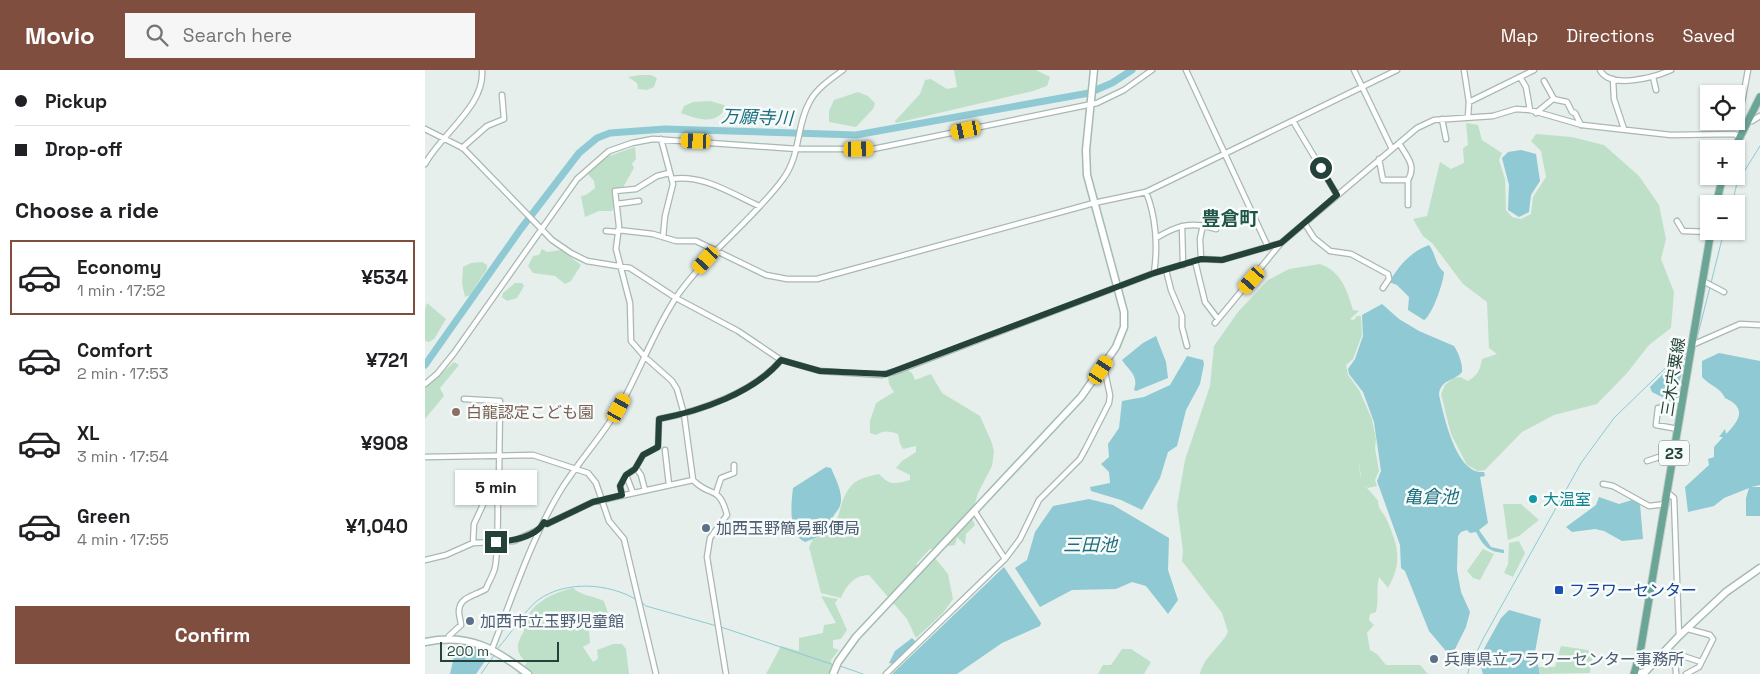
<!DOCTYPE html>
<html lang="en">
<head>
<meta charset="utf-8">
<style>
	body { margin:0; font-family:"Space Grotesk","Noto Sans JP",sans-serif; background:#f6f6f6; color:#202124; height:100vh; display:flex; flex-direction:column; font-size:19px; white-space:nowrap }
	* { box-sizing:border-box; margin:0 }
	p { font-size:16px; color:#757577 }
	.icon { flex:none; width:28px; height:28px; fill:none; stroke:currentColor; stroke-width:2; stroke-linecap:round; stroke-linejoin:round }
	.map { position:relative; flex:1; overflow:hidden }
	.sheet { display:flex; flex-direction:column; background:#fff; width:425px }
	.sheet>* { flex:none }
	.top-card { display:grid; align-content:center; height:110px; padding:0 15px; background:#fff }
	.buttons { position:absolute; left:1275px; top:15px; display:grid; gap:10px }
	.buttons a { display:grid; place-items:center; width:45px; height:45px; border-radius:0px; background:#fff; box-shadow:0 1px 4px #0004; font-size:25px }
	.scale { position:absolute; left:15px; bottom:12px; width:119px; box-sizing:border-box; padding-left:5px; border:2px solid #24423a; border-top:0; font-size:14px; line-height:18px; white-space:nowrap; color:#24423a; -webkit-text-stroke:4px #f7fbf9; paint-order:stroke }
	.end { position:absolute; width:22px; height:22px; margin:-11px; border:6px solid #24423a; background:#fff; box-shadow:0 0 0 2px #fff }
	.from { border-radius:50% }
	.bubble { position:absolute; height:35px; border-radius:0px; background:#fff; box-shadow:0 1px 4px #0004; font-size:16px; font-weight:700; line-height:35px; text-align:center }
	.car { position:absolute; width:15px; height:30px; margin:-15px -8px; border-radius:6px; box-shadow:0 0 4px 1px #0007; background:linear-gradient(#f5c518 24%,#345 0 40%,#f5c518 0 76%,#345 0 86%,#f5c518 0) }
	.top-card b { display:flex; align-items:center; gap:18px; height:48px; font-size:19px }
	.top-card b+b { border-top:1px solid #e0e0e0 }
	.top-card i { width:12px; height:12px; background:#202124 }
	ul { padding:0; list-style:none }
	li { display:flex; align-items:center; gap:15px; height:75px; margin:0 10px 8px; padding:0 5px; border:2px solid transparent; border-radius:0px }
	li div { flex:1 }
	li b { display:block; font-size:19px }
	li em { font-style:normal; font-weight:700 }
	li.current { border-color:#7f4e3f }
	li>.icon { width:45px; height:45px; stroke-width:1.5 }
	h2 { padding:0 15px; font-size:22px; line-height:60px }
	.button { display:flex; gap:10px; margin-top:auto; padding:10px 15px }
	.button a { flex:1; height:58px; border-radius:0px; background:#7f4e3f; color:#fff; font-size:20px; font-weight:700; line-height:58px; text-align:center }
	header { display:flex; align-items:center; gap:30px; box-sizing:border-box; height:70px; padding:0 25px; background:#7f4e3f; color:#fff }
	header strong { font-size:24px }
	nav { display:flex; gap:28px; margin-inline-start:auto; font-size:18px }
	.search { width:350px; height:45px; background:#f6f6f6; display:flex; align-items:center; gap:12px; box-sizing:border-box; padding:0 18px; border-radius:0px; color:#757577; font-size:19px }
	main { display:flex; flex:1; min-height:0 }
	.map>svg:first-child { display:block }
	.green { fill:#bfe0c8 }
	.water { fill:#8ec9d4 }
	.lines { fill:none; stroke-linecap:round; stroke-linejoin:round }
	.stream { stroke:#8ec9d4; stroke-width:1 }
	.river { stroke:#8ec9d4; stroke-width:7 }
	.street-casing { stroke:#a8b8b2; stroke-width:7 }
	.secondary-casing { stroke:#a4bbb3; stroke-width:9 }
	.primary-casing { stroke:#c2cac8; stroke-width:9 }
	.street { stroke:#fff; stroke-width:4.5 }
	.secondary { stroke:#fff; stroke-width:6 }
	.primary { stroke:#6aa596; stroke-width:7 }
	.route { stroke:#24423a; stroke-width:6 }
	.education-dot { fill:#8d6e63; stroke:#f7fbf9; stroke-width:2 }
	.culture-dot { fill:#0f9aa8; stroke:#f7fbf9; stroke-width:2 }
	.service-dot { fill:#5c6f8a; stroke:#f7fbf9; stroke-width:2 }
	.transit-dot { fill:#1a4fb4; stroke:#f7fbf9; stroke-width:2 }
	.labels { text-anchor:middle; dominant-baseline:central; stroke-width:5; stroke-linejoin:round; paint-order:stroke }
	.shield { fill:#f7fbf9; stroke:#637a73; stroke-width:1 }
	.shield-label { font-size:15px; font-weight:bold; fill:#24423a }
	.street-label { font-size:16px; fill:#24423a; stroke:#f7fbf9 }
	.education-label { font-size:16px; fill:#785e54; stroke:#f7fbf9; text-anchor:start }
	.culture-label { font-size:16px; fill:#0d838f; stroke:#f7fbf9; text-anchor:start }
	.service-label { font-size:16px; fill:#4e5e75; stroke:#f7fbf9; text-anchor:start }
	.transit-label { font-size:16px; fill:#164399; stroke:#f7fbf9; text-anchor:start }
	.water-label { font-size:18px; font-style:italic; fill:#1c6f80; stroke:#f7fbf9 }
	.quarter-label { font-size:19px; font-weight:bold; fill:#1f5548; stroke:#f7fbf9 }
</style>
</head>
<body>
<header>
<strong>Movio</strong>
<div class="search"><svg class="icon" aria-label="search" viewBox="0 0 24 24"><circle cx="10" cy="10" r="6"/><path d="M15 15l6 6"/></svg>Search here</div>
<nav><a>Map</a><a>Directions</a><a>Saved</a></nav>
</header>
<main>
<section class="sheet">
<div class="top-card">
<b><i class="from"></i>Pickup</b>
<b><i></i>Drop-off</b>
</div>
<h2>Choose a ride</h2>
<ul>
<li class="current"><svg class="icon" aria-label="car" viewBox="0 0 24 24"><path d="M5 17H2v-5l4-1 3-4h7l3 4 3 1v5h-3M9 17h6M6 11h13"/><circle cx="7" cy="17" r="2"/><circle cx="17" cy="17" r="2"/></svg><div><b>Economy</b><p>1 min · 17:52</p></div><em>¥534</em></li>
<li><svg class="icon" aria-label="car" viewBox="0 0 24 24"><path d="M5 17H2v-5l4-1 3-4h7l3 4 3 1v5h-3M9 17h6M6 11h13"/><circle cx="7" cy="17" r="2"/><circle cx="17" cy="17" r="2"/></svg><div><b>Comfort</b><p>2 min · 17:53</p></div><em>¥721</em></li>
<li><svg class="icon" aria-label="car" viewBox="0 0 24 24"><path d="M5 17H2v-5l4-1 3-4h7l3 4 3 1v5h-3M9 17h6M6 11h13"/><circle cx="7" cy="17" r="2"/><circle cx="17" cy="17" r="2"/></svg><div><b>XL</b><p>3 min · 17:54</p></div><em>¥908</em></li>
<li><svg class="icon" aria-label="car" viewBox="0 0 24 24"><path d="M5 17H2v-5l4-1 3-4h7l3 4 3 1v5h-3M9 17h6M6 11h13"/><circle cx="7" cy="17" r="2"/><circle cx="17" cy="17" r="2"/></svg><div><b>Green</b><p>4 min · 17:55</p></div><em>¥1,040</em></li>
</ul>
<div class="button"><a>Confirm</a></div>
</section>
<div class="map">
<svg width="1335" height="604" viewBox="0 0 1335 604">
	<rect width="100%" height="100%" fill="#e6efeb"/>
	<path class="green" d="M529 0H611L625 7 622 16 608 21 471 53 470 51 495 24 500 10 506 9 522 19 532 17Z
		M215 5H226L232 8 229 17 222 20 213 19 212 13 203 7Z
		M433 22 443 26 450 33 448 39 431 57 404 52V41L409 30Z
		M285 31 299 35 301 38C289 56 273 49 256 43L259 36 268 32Z
		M1041 53 1053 55 1057 70 1077 83 1074 90 1080 109 1081 140 1087 147 1096 149 1106 144 1108 127 1121 107 1116 81 1106 71 1111 64 1147 67 1179 75 1214 106 1234 135 1241 169 1236 189 1249 222 1246 258 1224 275 1202 303 1172 334 1129 345 1097 362 1060 400 1053 401 1042 395 1026 364 1016 324 1020 315 1028 308 1035 307 1043 311C1053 305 1055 300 1057 289L1072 284 1064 278 1062 232 1038 214 1007 173 998 166 988 149 1002 146 1015 92 1026 99 1039 93 1038 78 1043 75Z
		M210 77 211 89 207 94 209 98 197 119 189 120 190 133 187 141H174L160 147 156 126 161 125 170 118 169 111 162 103 181 87Z
		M117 179 122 182 136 180 156 195 146 211 140 214 130 206 108 203 103 196 108 186 114 185Z
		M57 192 62 195V199L45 225 40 227 37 213 38 197 46 193Z
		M895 194C916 201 922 220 928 240L934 241 925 249 929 250 932 246H936L937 265 928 289 921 295 923 305 934 320 947 349 951 369 950 378 954 401 950 410 952 416 943 418 937 414 934 393C936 420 939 411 953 431 953 439 957 441 961 448 973 475 978 492 963 518L954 507C951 520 954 530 951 542L945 544 944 550 949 555 942 563 945 580 952 584 961 595H995L1003 604H775C778 588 796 576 803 562L797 543 757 491 758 481 752 436 760 390 785 316 789 276 813 242 843 210 864 199Z
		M90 213H97L99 216 92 228 82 231 77 227 78 223Z
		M2 233 21 249 9 269 4 272 0 271V239Z
		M29 292 34 295 15 318 19 326 0 349V318Z
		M481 299 487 303 490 310 506 304 517 323 555 346 567 373 569 382 567 396 553 423 546 447 550 455 541 464 540 475 532 467 530 475 505 479 491 494 497 499 510 488 523 504 528 529 518 543 491 568 482 549 444 505C430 505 421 515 416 528L396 523 384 477 388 469C422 460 408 434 428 414 434 408 446 406 454 404 465 416 470 414 485 410V405L471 398 477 391 491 382V376L478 379 475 374 473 364C464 361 459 360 451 365L445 363V351L451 333 469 322 464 314 463 306Z
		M1078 434H1096L1114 450 1094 466 1083 470Z
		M1094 471 1100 483 1088 507 1079 503 1083 494 1084 473Z
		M1058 479 1069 484 1055 510 1048 508 1042 501Z
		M148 518C159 527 166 525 179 531L185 549 164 561 165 573 158 577 168 592 173 589 172 580 188 574H197L201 579 204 604H92L102 593C91 583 90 576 98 563 100 560 98 556 100 552 107 532 130 522 148 518Z
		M396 526 413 529 410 533 422 560 416 569 408 570V578L414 580 406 590 407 597 404 604H341L356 576 374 581V568L398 563 399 555 411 553Z
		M1136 576 1163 580 1167 589 1165 603 1116 604 1113 597H1130Z
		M697 579H706L726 592 719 604H673L678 595H686Z"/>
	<path class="water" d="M1096 80 1111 84 1115 111 1106 125 1104 142 1094 147 1083 140 1084 115 1077 88 1083 82Z
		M1004 175C1011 184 1010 195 1019 202 1019 211 1007 246 999 250L983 240 984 227 972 215 964 212C974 196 985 182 1004 175Z
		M957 234 974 249 994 261 1029 276C1033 282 1038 294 1037 302 1030 311 1015 309 1014 325 1019 346 1031 405 1059 402L1060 406 1055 407 1063 453 1054 460 1066 477 1079 480V483C1063 482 1058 475 1051 462L1045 463 1042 460 1036 462 1033 466 1032 500 1036 522 1045 542 1041 557 1026 587 1004 561 980 501 976 498 975 475 952 411 956 401 949 352 938 322 924 304 923 299 930 289 938 266 937 245Z
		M731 266 741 292 743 308 711 321 709 320C714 305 704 301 697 290L718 273Z
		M1261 281 1258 301 1247 332 1227 322 1225 317Z
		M1294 283 1335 291V415L1326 417H1335V446H1321V428L1324 418 1299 428 1289 436 1263 442 1260 417 1284 395 1283 389 1289 387V377L1298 367H1294L1300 359 1301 364C1315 350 1322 338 1300 328 1295 317 1285 316 1277 307V291Z
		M762 286 778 290 779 294 775 314 761 340 752 376 743 382 735 408 717 440 696 430 666 421 665 417 685 413 684 402 676 394 684 387 683 374 694 358 697 331 719 327 745 315Z
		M401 397 406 398C411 410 422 429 412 441 408 446 405 451 404 457H402L395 466 380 472C363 464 366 435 368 418Z
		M1174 427 1194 434 1207 430 1215 434 1218 469 1197 471 1179 461 1170 459 1147 462 1141 457 1171 435Z
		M664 429 688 435 744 468 743 500 753 530 743 544 721 516 707 512 691 519 647 520 615 537 590 498 602 490 610 462 628 436Z
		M579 497 616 553 615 556 577 573 532 604H467Z
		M1084 540 1116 549 1110 582 1115 604H1058L1054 591 1055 586 1076 548Z
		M487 568 491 572 468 594 464 593 470 581Z
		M32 574 48 575 61 580 60 591 51 604H25Z"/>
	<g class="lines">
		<path class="stream" d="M1307 134 1312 113 1335 76
			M1286 213 1299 161
			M1271 272 1285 217
			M216 532 221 536 299 558 409 595
			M73 578C86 564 99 541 113 530 141 510 184 513 212 530
			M415 596 438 604
			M56 604 70 584
			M1043 604 1044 598 1058 569 1156 393 1189 348 1263 276"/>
		<path class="river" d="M0 295 95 160 154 83 172 68 185 63 240 59 431 65 664 23 687 13 707 0"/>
		<g class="street-casing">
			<path id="street" d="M761 0 843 177
				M929 0 967 79
				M1039 0 1044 32 1043 46
				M1175 0C1185 20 1230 7 1246 0
				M1095 7 1101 17 1105 40
				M1228 7 1231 20
				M1188 9 1189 29 1199 59
				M1119 11 1129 29
				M1044 32 1109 0
				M1111 43 1128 29 1142 32 1147 42 1150 43 1156 55
				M1017 49 1021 69
				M1324 50 1327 51 1335 46
				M868 51 912 125
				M1320 58 1316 55 1314 48 1323 0
				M0 59 38 78 127 170 146 183 162 191 205 198 251 228 313 261 356 290 395 301 456 305 472 301 729 203 776 189 797 190 856 173 992 58 1009 50 1068 46 1091 39 1105 40 1157 55 1246 65 1309 64 1315 66
				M236 69 248 114 240 146 238 167
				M974 73C981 86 992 95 983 110
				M37 78 62 56 79 49 77 25
				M954 89 958 110H983V135
				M0 94C17 63 60 36 57 0
				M244 103 232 106 211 119 190 121 194 156 191 179 205 233 206 271 220 287 247 311 252 319 259 344 268 410C285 428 294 414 302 445L285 468 282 487 301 604
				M247 109C278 104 307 124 334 136
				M721 122C731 146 733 177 729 203
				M192 134 214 131
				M1252 151 1258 161 1286 162
				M880 154 889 168 905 181 926 184 963 204 964 209 958 218
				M757 156 758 195
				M193 160 228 164 251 171H271L341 205 362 209H392L669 133 721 122 972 0
				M181 161 193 162
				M731 168C753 155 766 151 791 159
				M776 189 775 169 778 155
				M770 191 780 232 793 249
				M741 200 746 220 757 246V257L762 276
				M1278 211 1299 222
				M790 253 856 173
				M1267 275 1315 254 1335 255
				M0 314 12 304 29 283 152 109 184 81 207 73 228 69 372 79H448L672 33 699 20 727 0
				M39 329 75 331 74 409 62 426 49 454 48 473
				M1237 336H1247L1250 331 1258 329
				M1233 338 1231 355 1253 359
				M240 380 244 415
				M0 387 108 385 163 403 171 413 184 451 199 469 231 604
				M1222 391 1249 382
				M211 398 216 405 220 420
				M201 405 208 423
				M1178 414 1188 416 1224 436 1241 434
				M1242 422 1249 428 1254 566
				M291 423 296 408 309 403V395
				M197 425 195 416 201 405 210 399 218 385 233 377 234 349C276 341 329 322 356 290
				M550 442 580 489
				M119 452 122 454 168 432 268 410
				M0 490 21 485 48 473 89 471 115 459
				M24 569V566L36 555C36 551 34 547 34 542 33 527 52 525 61 519 63 513 67 507 69 501 73 492 74 422 71 413
				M67 579C88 526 105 472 134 423 152 393 177 367 195 336 215 301 229 260 252 226 283 182 327 151 358 109 376 85 371 55 385 31 392 18 406 9 418 0
				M1240 580 1276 592
				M1250 583 1251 604
				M461 604 580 489 595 469 614 430 655 389 661 378 684 333 685 325 680 302 676 300
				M1261 604 1274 597 1288 569 1285 565 1263 559"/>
		</g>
		<g class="secondary-casing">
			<path id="secondary" d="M0 572C44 563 69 578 103 604
				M408 604 413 592 431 567 656 327 691 277 699 257V242L662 105 661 80 669 0
				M1212 604 1220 602 1254 566 1301 522 1335 498"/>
		</g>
		<g class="primary-casing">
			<path id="primary" d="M1309 79 1335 27
				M1291 134 1298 106
				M1209 604 1215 583 1226 517 1286 161"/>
		</g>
		<use href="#street" class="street"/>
		<use href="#secondary" class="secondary"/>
		<use href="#primary" class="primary"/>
	</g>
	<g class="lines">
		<path class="route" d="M71 472C86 471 112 467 119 452L122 454 168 432 197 425 195 416 201 405 210 399 218 385 233 377 234 349C275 341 329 323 356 290L395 301 461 304 729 203 776 189 797 190 856 173 912 125 896 98"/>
	</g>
	<circle class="education-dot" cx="31" cy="342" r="5"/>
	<circle class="culture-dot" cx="1108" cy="429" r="5"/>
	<g class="service-dot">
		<circle cx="281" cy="458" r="5"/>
		<circle cx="45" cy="551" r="5"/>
		<circle cx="1009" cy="589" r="5"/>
	</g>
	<rect class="transit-dot" x="1129" y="515" width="10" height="10" rx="2.5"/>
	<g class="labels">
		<rect class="shield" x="1234" y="370.5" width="30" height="25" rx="4"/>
		<g class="shield-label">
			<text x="1249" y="383">23</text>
		</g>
		<g class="street-label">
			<text transform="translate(1248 307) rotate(-81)">三木宍粟線</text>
		</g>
		<g class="education-label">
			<text x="41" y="342">白龍認定こども園</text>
		</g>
		<g class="culture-label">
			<text x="1118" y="429">大温室</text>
		</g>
		<g class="service-label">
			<text x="291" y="458">加西玉野簡易郵便局</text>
			<text x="55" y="551">加西市立玉野児童館</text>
			<text x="1019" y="589">兵庫県立フラワーセンター事務所</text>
		</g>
		<g class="transit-label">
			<text x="1144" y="520">フラワーセンター</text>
		</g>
		<g class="water-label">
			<text transform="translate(332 47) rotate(2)">万願寺川</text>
			<text x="1006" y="426">亀倉池</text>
			<text x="665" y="474">三田池</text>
		</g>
		<g class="quarter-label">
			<text x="805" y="148">豊倉町</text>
		</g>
	</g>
</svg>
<div class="buttons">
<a><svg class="icon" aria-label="locate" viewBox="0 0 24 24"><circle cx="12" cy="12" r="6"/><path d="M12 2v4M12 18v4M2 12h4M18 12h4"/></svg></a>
<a>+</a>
<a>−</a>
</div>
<div class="scale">200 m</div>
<i class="end from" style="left:896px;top:98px"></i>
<i class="end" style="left:71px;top:472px"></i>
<div class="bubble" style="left:30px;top:400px;width:82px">5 min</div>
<i class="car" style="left:541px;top:60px;rotate:258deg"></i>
<i class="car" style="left:271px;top:71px;rotate:272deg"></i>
<i class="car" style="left:434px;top:79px;rotate:89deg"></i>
<i class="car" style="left:281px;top:190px;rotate:222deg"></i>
<i class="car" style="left:827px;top:210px;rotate:221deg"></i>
<i class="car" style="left:676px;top:300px;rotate:34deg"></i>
<i class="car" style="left:194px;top:338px;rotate:29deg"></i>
</div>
</main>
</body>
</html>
